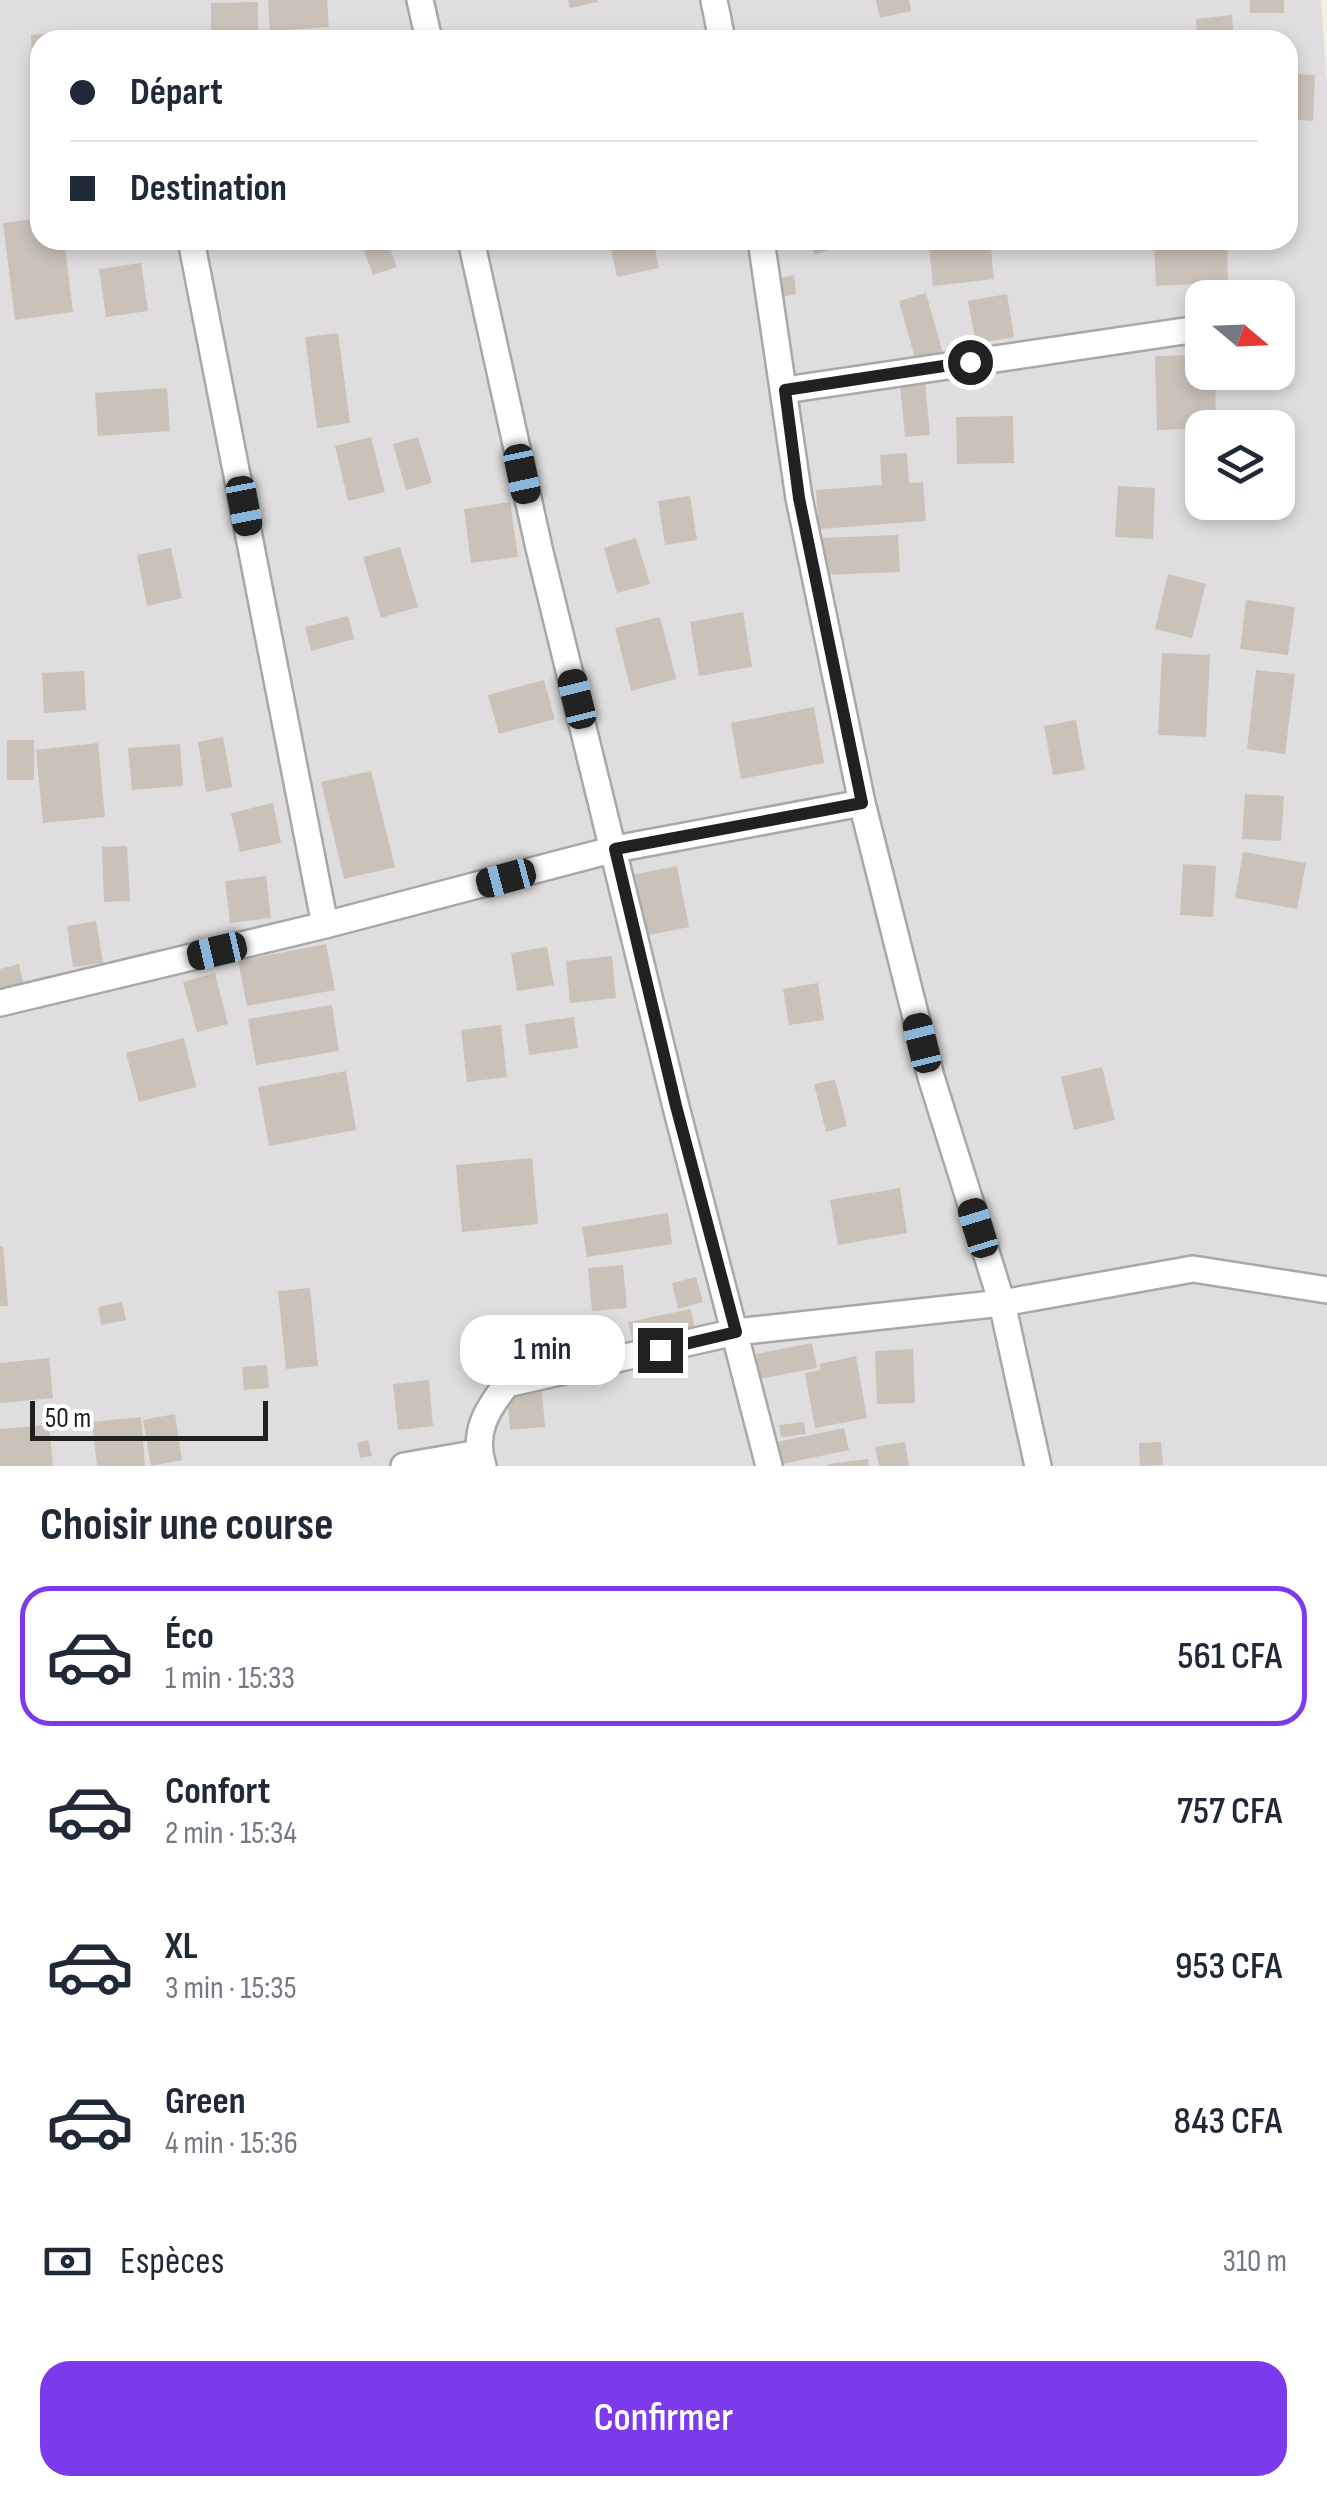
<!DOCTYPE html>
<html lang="fr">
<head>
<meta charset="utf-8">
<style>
	body { margin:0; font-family:"Sofia Sans Condensed",sans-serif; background:#f2f2f3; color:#1f2937; height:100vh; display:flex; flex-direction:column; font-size:38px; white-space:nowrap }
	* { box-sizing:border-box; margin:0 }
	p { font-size:32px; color:#747a83 }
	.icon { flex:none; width:55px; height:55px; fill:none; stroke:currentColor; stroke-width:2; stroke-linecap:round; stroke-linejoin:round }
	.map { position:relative; height:1466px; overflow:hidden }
	.sheet { display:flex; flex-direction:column; background:#fff; flex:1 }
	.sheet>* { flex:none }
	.top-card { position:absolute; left:30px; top:30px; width:1268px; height:220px; border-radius:30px; box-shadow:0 5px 15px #0003; display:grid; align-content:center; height:220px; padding:0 40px; background:#fff }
	.needle { width:65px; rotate:109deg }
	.fabs { position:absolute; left:1185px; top:280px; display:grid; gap:20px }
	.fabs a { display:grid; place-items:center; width:110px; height:110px; border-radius:20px; background:#fff; box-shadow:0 5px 15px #0003; font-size:50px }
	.scale { position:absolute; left:30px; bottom:25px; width:238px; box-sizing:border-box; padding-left:10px; border:5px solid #212121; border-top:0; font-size:28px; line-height:35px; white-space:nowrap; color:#212121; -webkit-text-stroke:8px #fff; paint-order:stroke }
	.end { position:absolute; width:45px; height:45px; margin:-22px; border:12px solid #212121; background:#fff; box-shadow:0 0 0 5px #fff }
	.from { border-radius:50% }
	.bubble { position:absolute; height:70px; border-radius:30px; background:#fff; box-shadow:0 5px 15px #0003; font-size:32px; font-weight:600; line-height:70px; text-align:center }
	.car { position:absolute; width:30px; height:60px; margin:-30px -15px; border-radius:12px; box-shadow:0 0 8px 2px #0007; background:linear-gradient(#222 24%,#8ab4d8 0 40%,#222 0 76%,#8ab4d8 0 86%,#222 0) }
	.top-card b { display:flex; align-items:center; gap:35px; height:95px; font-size:38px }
	.top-card b+b { border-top:2px solid #e0e1e3 }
	.top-card i { width:25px; height:25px; background:#1f2937 }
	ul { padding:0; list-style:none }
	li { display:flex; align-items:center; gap:30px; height:140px; margin:0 20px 15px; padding:0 20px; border:5px solid transparent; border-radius:30px }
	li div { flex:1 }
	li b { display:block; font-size:38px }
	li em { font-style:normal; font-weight:600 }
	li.on { border-color:#7c3aed }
	li>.icon { width:90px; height:90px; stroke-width:1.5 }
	h2 { padding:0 40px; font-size:45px; line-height:120px }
	.pay { display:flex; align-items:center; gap:25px; height:110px; padding:0 40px; font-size:38px }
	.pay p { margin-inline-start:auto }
	.cta { display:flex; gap:20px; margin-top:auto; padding:20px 40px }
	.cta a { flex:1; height:115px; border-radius:30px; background:#7c3aed; color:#fff; font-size:40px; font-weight:600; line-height:115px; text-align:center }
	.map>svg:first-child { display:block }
	.residential { fill:#dfdddd; fill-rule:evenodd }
	.building { fill:#cac2b9 }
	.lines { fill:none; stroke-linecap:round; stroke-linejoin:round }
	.minor-casing { stroke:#a8a8a8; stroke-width:30 }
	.minor { stroke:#fff; stroke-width:25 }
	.route { stroke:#212121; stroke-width:12 }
</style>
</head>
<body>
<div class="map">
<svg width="1327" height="1466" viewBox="0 0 1327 1466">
	<rect width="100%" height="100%" fill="#f2efe6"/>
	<path class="residential" d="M0 0H1321L1327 85V1466H0ZM40 40H1288V240H40ZM1202 298H1278V372H1202ZM1202 428H1278V502H1202Z"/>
	<path class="building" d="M268 0H327L329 27 270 31Z
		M568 0H598V2L570 8Z
		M876 0H909L911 11 880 18Z
		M1250 0H1284V13H1250Z
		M258 2V40H211V3Z
		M1232 15 1234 40H1197L1196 19Z
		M64 32 65 40H40V76H33L31 35Z
		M1288 73 1315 75 1313 121 1288 119Z
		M40 218V240H64L73 312 15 320 3 223Z
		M360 240H387L397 267 373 275Z
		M609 240H653L659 268 617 277Z
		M809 240H842L844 244 815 255Z
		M990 241 994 279 933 286 929 247Z
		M1227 241 1228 282 1156 286 1154 244Z
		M141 263 148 311 106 317 99 269Z
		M794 275 796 294 782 297 780 278Z
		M926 293 943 354 916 362 899 301Z
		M1007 294 1014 337 976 344 968 301Z
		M338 333 350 423 317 428 305 337Z
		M1202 355V372H1215L1216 428 1157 430 1155 356Z
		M925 382 930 435 905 437 900 385Z
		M167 388 170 431 98 436 95 393Z
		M1013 416 1014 463 957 464 956 417Z
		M371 437 385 492 348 501 335 446Z
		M418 437 432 483 406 490 393 444Z
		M907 453 909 483 923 482 926 521 819 529 816 490 882 485 880 455Z
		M1118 486 1155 488 1153 539 1115 537Z
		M690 496 697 540 665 545 658 501Z
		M510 502 518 557 471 563 464 509Z
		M898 535 900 572 823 575 821 538Z
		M636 538 650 584 617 593 604 548Z
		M400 547 418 607 381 618 363 557Z
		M171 548 182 598 147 606 137 555Z
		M1168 574 1206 584 1192 638 1155 629Z
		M1246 600 1295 607 1288 655 1240 649Z
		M743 612 752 667 699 676 690 622Z
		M348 616 354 639 311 651 305 627Z
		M660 617 676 679 631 691 615 628Z
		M1162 653 1210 655 1206 737 1158 735Z
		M1256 670 1295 674 1285 754 1247 749Z
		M84 671 86 710 44 713 42 673Z
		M544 680 555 719 499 734 488 695Z
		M814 707 824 763 741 779 731 723Z
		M1076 720 1085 770 1053 775 1044 726Z
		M223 737 232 787 206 792 198 742Z
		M7 740H34V780H7Z
		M98 743 105 817 43 823 36 750Z
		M180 744 183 786 132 790 128 748Z
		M371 771 395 867 344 879 321 782Z
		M1245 794 1284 796 1281 841 1242 839Z
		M273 803 281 843 240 852 231 813Z
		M127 846 130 901 104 902 102 847Z
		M1243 852 1306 863 1297 909 1235 898Z
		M1183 864 1216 866 1213 917 1180 915Z
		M677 866 689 927 644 936 632 875Z
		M266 876 271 918 230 923 225 881Z
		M96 921 103 963 73 967 67 926Z
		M326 944 335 990 247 1006 238 961Z
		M547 947 554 985 517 991 511 953Z
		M612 956 616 998 570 1003 566 961Z
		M19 964 25 990 0 996V969Z
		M215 973 228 1024 197 1032 183 982Z
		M818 983 824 1020 789 1025 783 989Z
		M332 1005 339 1051 256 1065 248 1019Z
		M574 1017 578 1048 529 1055 525 1024Z
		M501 1025 507 1077 467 1082 461 1030Z
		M184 1038 196 1087 139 1102 126 1053Z
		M1102 1067 1115 1120 1074 1130 1061 1077Z
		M346 1071 356 1130 269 1146 258 1087Z
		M835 1080 847 1126 826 1132 814 1084Z
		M532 1158 538 1224 462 1232 456 1165Z
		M900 1188 907 1233 838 1245 830 1200Z
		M668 1213 672 1244 587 1257 582 1227Z
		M0 1246H3L8 1306H0Z
		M623 1265 627 1308 592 1311 588 1268Z
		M696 1277 703 1302 678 1309 672 1283Z
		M310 1288 318 1366 286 1369 278 1291Z
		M122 1302 126 1320 101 1325 98 1307Z
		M691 1309 695 1331 633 1344 628 1322Z
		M812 1343 817 1368 760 1379 756 1354Z
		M913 1349 915 1403 877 1404 875 1351Z
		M856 1356 867 1418 815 1428 805 1373 821 1370 819 1364Z
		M49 1358 53 1398 0 1403V1363Z
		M267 1365 269 1388 244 1390 242 1367Z
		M429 1380 433 1426 398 1430 393 1384Z
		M542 1392 545 1427 510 1430 507 1396Z
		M175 1414 182 1460 151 1466 143 1420Z
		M141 1417 145 1466H97L92 1422Z
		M804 1422 806 1434 781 1437 779 1425Z
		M49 1425 53 1466H0V1429Z
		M844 1428 849 1450 782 1464 778 1442Z
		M368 1440 372 1456 360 1458 357 1443Z
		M905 1442 909 1466H879L875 1447Z
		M1161 1442 1163 1465 1140 1466 1139 1443Z
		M868 1459 869 1466H828V1464Z"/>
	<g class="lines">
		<g class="minor-casing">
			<path id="minor" d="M420 0 429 40
				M714 0 722 40
				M191 240 325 925
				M471 240 539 548 676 1107 769 1466
				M761 240 799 498 862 803 931 1077 1002 1303 1038 1466
				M785 390 1191 330
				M0 1003 325 925 615 849 862 803
				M404 1466 479 1453
				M483 1466C472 1433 487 1409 507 1384L735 1332 1002 1303 1193 1269 1327 1290"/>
		</g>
		<use href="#minor" class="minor"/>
	</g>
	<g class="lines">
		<path class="route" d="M660 1350 736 1332 676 1106 615 849 862 803 799 498 785 390 970 362"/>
	</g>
</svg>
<div class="fabs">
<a><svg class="needle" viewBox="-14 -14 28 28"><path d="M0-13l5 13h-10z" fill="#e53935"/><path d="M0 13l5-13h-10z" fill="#747a83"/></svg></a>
<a><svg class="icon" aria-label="layers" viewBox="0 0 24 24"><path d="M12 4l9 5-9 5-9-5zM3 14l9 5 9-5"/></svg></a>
</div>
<div class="scale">50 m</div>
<i class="end from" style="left:970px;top:362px"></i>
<i class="end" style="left:660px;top:1350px"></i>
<div class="bubble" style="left:460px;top:1315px;width:165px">1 min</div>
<i class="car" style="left:522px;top:474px;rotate:168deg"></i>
<i class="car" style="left:244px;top:506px;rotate:169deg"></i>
<i class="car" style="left:577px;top:699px;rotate:346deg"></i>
<i class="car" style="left:506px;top:878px;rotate:255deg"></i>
<i class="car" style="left:217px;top:951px;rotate:257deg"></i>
<i class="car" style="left:922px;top:1043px;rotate:346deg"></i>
<i class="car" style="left:978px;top:1228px;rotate:343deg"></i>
<div class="top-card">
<b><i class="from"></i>Départ</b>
<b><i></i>Destination</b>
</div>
</div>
<section class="sheet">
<h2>Choisir une course</h2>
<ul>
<li class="on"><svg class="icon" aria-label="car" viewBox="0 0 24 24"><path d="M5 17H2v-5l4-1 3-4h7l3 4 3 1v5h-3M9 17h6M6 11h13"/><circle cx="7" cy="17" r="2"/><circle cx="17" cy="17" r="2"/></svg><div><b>Éco</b><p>1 min · 15:33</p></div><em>561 CFA</em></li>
<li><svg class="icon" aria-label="car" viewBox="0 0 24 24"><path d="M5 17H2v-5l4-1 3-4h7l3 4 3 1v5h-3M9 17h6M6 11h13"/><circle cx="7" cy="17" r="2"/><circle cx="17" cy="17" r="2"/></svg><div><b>Confort</b><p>2 min · 15:34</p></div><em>757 CFA</em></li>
<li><svg class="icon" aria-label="car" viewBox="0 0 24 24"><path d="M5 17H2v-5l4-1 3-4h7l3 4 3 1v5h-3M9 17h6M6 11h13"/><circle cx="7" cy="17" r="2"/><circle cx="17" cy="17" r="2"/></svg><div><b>XL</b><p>3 min · 15:35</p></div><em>953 CFA</em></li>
<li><svg class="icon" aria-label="car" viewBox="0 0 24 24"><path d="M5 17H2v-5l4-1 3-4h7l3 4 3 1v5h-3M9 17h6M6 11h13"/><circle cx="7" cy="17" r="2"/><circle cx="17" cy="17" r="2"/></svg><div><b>Green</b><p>4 min · 15:36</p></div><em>843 CFA</em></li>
</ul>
<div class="pay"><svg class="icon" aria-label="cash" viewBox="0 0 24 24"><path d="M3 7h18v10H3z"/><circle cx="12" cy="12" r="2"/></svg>Espèces<p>310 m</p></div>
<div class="cta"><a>Confirmer</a></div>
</section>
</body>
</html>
